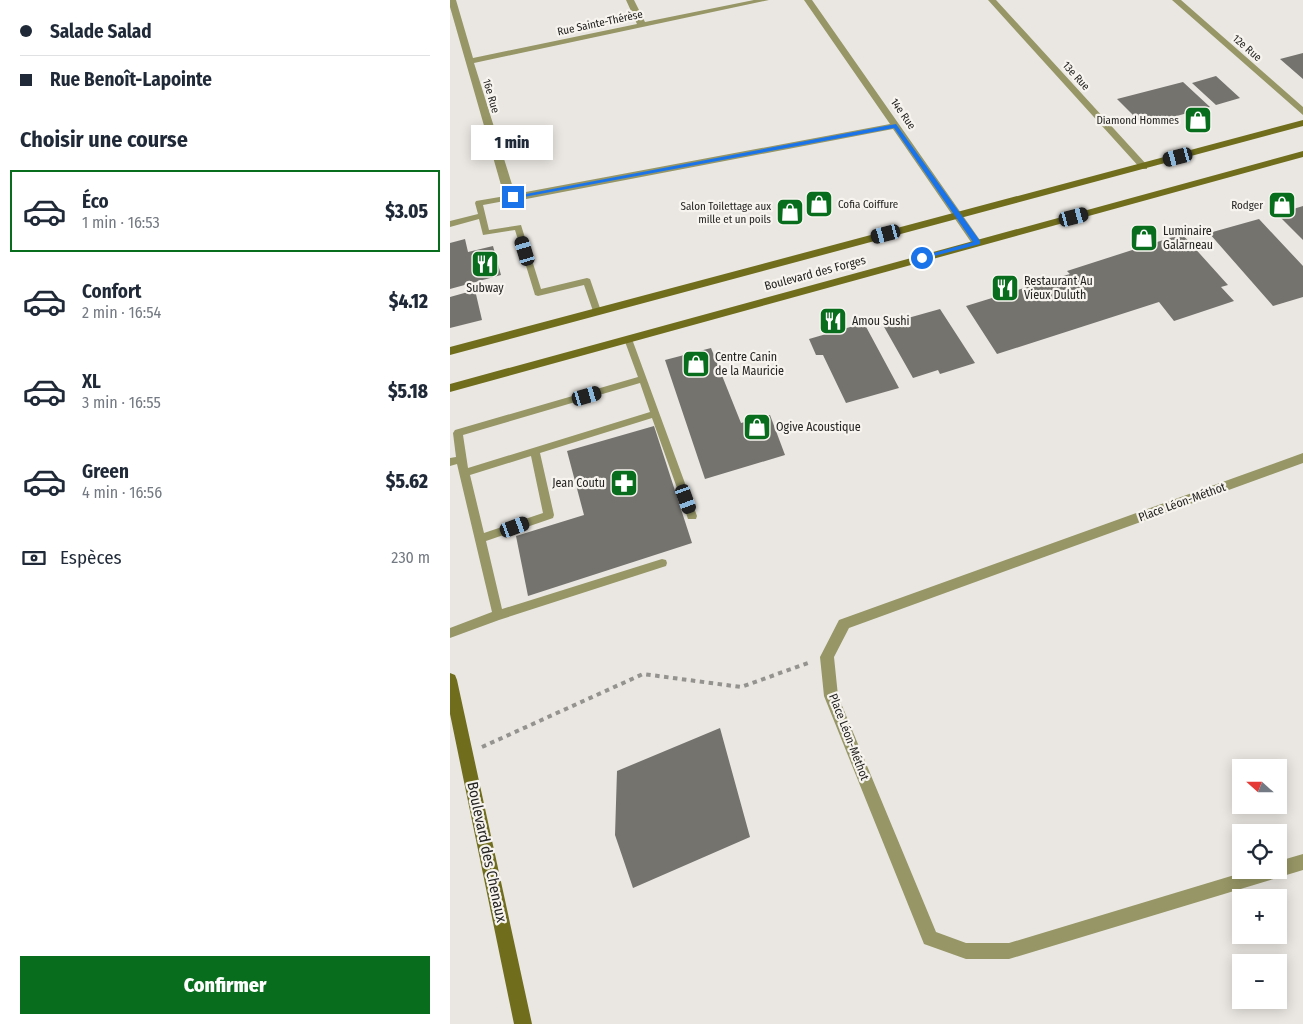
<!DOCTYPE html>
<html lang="fr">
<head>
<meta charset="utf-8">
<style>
	body { margin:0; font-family:"Fira Sans Condensed",sans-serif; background:#f6f6f7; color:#1f2937; height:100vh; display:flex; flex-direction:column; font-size:19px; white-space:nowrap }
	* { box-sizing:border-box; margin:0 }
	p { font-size:16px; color:#747a83 }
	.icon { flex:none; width:28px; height:28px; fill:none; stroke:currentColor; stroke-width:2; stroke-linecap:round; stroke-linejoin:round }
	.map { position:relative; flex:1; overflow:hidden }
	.sheet { display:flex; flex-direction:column; background:#fff; width:450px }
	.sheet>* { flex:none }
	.banner { display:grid; align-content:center; height:110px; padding:0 20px; background:#fff }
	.needle { width:32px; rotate:291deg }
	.buttons { position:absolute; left:782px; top:759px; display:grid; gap:10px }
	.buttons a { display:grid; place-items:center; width:55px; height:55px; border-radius:0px; background:#fff; box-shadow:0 2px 12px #0003; font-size:25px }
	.end { position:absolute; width:22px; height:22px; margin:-11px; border:6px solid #1a73e8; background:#fff; box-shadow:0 0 0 2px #fff }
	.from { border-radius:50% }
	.bubble { position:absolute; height:35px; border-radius:0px; background:#fff; box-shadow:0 2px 12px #0003; font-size:16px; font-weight:800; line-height:35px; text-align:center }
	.car { position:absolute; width:15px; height:30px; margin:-15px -8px; border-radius:6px; box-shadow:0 0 4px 1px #0007; background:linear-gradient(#222 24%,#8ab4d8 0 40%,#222 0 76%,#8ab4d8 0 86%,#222 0) }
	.banner b { display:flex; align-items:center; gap:18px; height:48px; font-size:19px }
	.banner b+b { border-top:1px solid #e0e1e3 }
	.banner i { width:12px; height:12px; background:#1f2937 }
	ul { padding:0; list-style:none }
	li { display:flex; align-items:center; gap:15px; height:82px; margin:0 10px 8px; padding:0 10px; border:2px solid transparent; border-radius:0px }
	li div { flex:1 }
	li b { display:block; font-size:19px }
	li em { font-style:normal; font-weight:800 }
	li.current { border-color:#086e1d }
	li>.icon { width:45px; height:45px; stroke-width:1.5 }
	h2 { padding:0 20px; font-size:22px; line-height:60px }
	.pay { display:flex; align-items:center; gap:12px; height:55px; padding:0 20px; font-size:19px }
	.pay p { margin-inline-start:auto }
	.cta { display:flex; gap:10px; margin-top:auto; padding:10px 20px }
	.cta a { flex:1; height:58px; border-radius:0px; background:#086e1d; color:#fff; font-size:20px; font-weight:800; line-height:58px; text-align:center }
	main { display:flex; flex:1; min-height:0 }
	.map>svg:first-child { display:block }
	.building { fill:#75736e }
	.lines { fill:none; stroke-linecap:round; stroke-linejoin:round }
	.path { stroke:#95938f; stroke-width:4; stroke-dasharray:4.5 4.5; stroke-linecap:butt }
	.service { fill:#969666; fill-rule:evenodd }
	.minor { fill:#969666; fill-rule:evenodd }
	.secondary { fill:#706e1d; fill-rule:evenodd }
	.route { fill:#1a73e8 }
	.labels { text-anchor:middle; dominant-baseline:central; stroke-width:4.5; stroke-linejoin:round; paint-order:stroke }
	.far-street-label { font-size:11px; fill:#252422; stroke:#f7f4ef }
	.far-poi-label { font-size:11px; fill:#252422; stroke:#f7f4ef; text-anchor:end }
	.poi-label { font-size:12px; fill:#252422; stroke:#f7f4ef; text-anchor:start }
	.street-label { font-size:12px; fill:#252422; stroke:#f7f4ef }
	.near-street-label { font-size:15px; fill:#252422; stroke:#f7f4ef }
</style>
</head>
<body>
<main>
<section class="sheet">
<div class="banner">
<b><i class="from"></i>Salade Salad</b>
<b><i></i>Rue Benoît-Lapointe</b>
</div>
<h2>Choisir une course</h2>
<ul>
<li class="current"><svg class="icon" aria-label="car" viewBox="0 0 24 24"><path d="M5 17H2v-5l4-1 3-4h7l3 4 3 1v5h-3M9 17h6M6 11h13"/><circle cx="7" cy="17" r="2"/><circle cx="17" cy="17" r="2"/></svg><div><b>Éco</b><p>1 min · 16:53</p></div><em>$3.05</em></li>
<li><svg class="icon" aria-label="car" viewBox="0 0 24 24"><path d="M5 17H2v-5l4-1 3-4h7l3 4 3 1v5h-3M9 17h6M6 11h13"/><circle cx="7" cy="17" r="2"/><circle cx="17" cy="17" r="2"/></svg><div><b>Confort</b><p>2 min · 16:54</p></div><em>$4.12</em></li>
<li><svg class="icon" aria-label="car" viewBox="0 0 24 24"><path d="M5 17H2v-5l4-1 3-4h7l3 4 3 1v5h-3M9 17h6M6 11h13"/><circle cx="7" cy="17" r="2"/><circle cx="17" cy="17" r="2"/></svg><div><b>XL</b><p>3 min · 16:55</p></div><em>$5.18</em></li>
<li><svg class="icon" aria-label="car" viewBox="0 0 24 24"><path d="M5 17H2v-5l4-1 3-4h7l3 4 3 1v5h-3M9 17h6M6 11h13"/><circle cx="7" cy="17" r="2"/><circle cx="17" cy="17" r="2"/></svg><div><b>Green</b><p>4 min · 16:56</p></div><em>$5.62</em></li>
</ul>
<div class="pay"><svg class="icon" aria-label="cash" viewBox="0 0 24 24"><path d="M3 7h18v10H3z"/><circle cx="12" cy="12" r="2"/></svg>Espèces<p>230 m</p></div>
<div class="cta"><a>Confirmer</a></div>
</section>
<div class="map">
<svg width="853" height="1024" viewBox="0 0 853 1024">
	<rect width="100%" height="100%" fill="#eae7e2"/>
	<path class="building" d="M853 53V79L830 59Z
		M766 76 790 98 766 105 742 83Z
		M733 82 760 107 693 125 667 99Z
		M853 206V240L827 214Z
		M809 219 853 266V297L823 306 759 233Z
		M732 234 778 285 771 287 784 301 724 321 709 302 547 354 516 306 620 274 617 271Z
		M15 239 18 252 43 246 51 275 0 289V243Z
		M25 290 32 320 0 328V297Z
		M490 309 525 363 490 374 488 370 463 378 433 325Z
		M414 323 449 388 396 403 373 355H366L359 339Z
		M261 348 291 423 320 415 335 455 255 479 215 360Z
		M204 426 242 543 78 596 66 536 134 515 117 451Z
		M270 728 300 837 183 888 165 835 167 771Z"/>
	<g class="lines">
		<path class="path" d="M32 747 193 674 291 687 358 663"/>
		<path class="service" d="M62 195 66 197 65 199 33 205 39 230 71 225 91 289 137 278 140 279 151 311 150 313H144L143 311 134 285 88 296 85 295 65 230 33 235 29 219 0 227V221L28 214 25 203 26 201Z
			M178 336 182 339 247 516 246 519H238L237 516 202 418 90 453 104 515 103 518 36 541 52 609 212 559 216 560 217 563 216 566 49 620 0 638V628L42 612 7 464 0 466V458L6 457 3 433 5 430 188 377 174 339ZM190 383 200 412 18 468 13 435ZM81 456 93 513 34 533 20 475Z"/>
		<path class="minor" d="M0 0H6L23 58 187 24 176 0H184L195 22 304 0H319L24 63 65 194 440 124 354 0H362L532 243 527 246 523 245 443 129 71 200 59 199 53 192 0 7Z
			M538 0H546L697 165V169H691Z
			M722 0H731L853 107V115Z
			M853 453V463L399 628 384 657 388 696 486 932 516 943H559L801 870H829V861L853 854V870L559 959H516L474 944 374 696 370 657 389 620Z"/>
		<path class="secondary" d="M853 120V126L0 355V347Z
			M853 151V157L0 392V384Z
			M0 673 5 675 7 680 82 1024H64L0 714Z"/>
	</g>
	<path class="route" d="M446 124 530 241V244L469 260V257L523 242 444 128 63 199 60 197Z"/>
	<defs>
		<g id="shop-square" transform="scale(1.4375)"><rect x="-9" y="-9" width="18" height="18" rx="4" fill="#086e1d" stroke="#f7f4ef"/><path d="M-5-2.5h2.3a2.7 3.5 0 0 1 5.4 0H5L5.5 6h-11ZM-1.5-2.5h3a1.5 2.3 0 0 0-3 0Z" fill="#fff"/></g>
		<g id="restaurant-square" transform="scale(1.4375)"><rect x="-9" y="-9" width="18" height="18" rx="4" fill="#086e1d" stroke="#f7f4ef"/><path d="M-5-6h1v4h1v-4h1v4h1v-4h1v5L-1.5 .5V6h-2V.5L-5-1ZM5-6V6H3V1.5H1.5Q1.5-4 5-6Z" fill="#fff"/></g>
		<g id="pharmacy-square" transform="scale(1.4375)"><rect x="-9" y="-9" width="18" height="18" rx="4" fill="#086e1d" stroke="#f7f4ef"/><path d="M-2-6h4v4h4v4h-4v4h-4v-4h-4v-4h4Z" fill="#fff"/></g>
	</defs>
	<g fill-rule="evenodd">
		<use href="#shop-square" x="748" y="120"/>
		<use href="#shop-square" x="369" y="204"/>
		<use href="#shop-square" x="832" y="205"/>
		<use href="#shop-square" x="340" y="212"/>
		<use href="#shop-square" x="694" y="238"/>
		<use href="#restaurant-square" x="35" y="264"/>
		<use href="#restaurant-square" x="555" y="288"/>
		<use href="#restaurant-square" x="383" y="321"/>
		<use href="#shop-square" x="246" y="364"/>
		<use href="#shop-square" x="307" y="427"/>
		<use href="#pharmacy-square" x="174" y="483"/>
	</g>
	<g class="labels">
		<g class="far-street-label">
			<text transform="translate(150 23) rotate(-12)">Rue Sainte-Thérèse</text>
			<text transform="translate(797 48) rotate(41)">12e Rue</text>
			<text transform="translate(626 76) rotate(48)">13e Rue</text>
			<text transform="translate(41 96) rotate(74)">16e Rue</text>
			<text transform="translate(453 114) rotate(55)">14e Rue</text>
		</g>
		<g class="far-poi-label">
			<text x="729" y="120">Diamond Hommes</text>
			<text x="388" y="204" text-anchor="start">Cofia Coiffure</text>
			<text x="813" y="205">Rodger</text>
			<text x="321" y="206">Salon Toilettage aux<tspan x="321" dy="13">mille et un poils</tspan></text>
		</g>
		<g class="poi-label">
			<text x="713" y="231">Luminaire<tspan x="713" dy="14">Galarneau</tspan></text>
			<text x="574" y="281">Restaurant Au<tspan x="574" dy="14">Vieux Duluth</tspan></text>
			<text x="35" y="288" text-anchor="middle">Subway</text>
			<text x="402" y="321">Amou Sushi</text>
			<text x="265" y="357">Centre Canin<tspan x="265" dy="14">de la Mauricie</tspan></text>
			<text x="326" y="427">Ogive Acoustique</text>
			<text x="155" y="483" text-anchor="end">Jean Coutu</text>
		</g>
		<g class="street-label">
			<text transform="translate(365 273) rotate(-15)">Boulevard des Forges</text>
			<text transform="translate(732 502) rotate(-20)">Place Léon-Méthot</text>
			<text transform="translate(399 737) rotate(69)">Place Léon-Méthot</text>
		</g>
		<g class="near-street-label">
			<text transform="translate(37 852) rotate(78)">Boulevard des Chenaux</text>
		</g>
	</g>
</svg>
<div class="buttons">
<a><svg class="needle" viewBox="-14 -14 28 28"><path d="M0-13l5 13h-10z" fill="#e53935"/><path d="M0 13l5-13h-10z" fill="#747a83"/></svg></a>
<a><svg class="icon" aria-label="locate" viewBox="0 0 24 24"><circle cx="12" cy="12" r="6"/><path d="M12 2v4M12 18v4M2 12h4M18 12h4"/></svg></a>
<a>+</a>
<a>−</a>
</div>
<i class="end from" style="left:472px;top:258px"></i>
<i class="end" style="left:63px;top:197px"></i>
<div class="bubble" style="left:21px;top:125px;width:82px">1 min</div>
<i class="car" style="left:728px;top:157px;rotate:255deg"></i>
<i class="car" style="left:624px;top:217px;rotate:75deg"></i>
<i class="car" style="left:436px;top:234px;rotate:255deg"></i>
<i class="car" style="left:75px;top:251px;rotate:343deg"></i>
<i class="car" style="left:137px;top:396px;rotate:74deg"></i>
<i class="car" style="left:236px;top:499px;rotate:160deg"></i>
<i class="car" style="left:65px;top:527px;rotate:70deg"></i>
</div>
</main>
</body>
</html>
